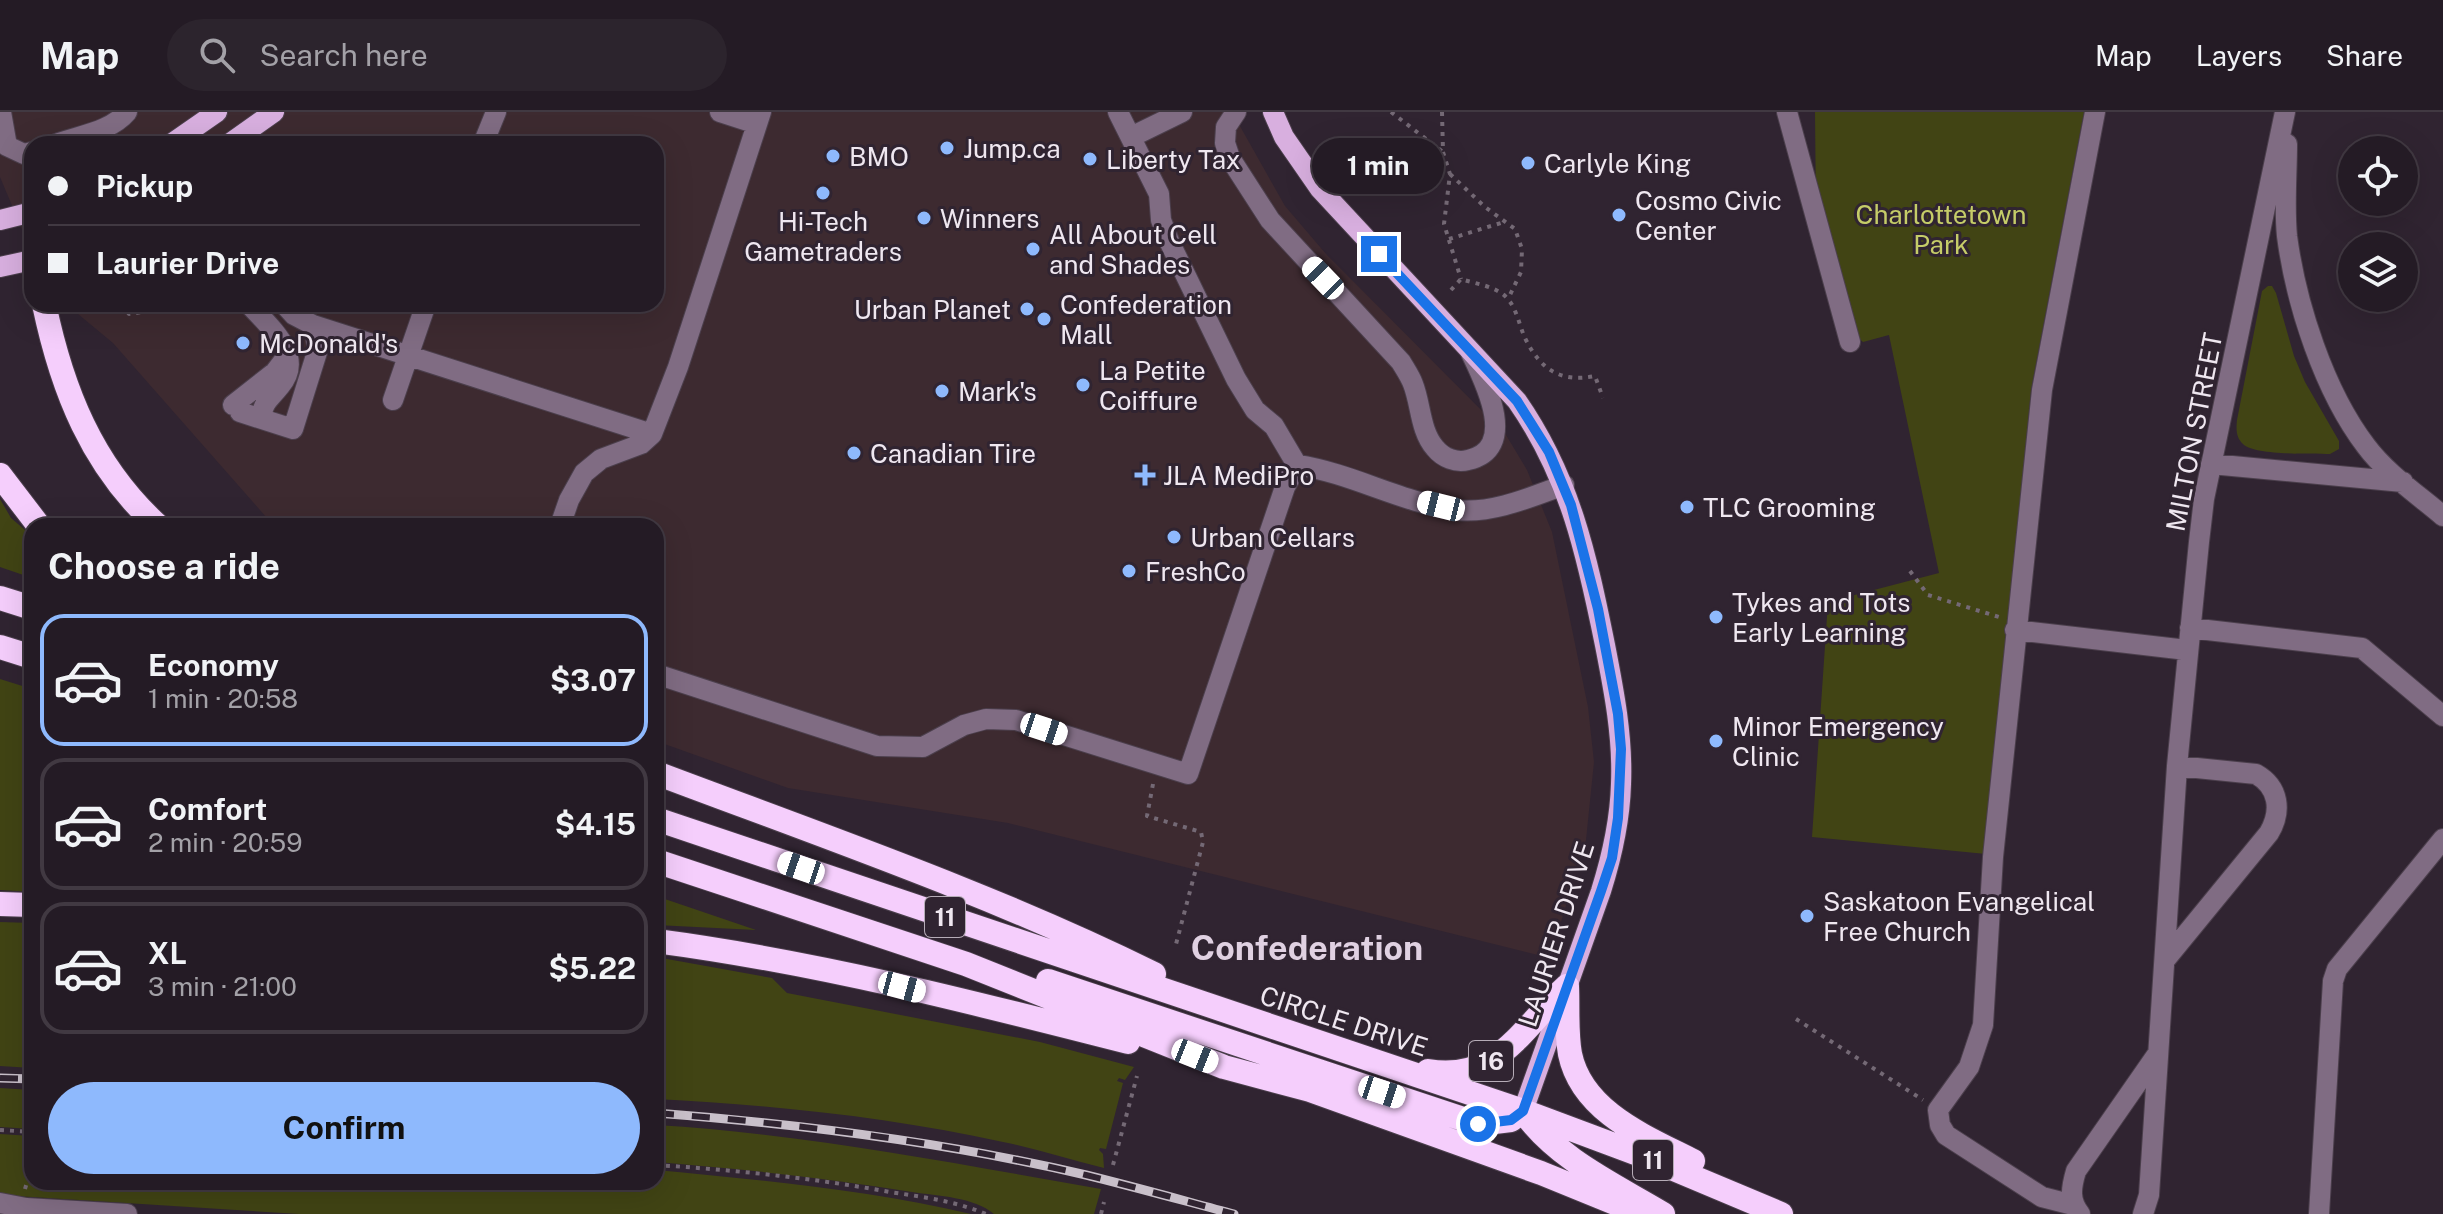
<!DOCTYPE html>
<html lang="en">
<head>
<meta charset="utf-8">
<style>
	body { margin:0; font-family:"Public Sans",sans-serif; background:#2c242d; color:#f1f3f6; height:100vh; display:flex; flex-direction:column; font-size:30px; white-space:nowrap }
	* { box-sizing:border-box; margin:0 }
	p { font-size:26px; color:#a3a1a7 }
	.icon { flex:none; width:44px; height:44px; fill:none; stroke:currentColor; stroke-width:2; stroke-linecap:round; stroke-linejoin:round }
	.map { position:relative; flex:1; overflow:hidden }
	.drawer { position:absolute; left:24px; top:406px; width:640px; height:672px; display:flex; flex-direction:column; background:#241b25; border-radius:24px; box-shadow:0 8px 32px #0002,0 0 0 2px #413942 }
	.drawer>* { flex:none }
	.banner { position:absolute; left:24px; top:24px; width:640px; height:176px; border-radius:24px; box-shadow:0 8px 32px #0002,0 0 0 2px #413942; display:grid; align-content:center; height:176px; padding:0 24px; background:#241b25 }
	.fabs { position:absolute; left:2338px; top:24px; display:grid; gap:16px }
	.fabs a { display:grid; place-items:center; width:80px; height:80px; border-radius:50%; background:#241b25; box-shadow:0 8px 32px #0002,0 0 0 2px #413942; font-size:40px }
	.end { position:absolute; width:36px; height:36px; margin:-18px; border:10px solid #1a73e8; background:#fff; box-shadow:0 0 0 4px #fff }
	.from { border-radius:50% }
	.bubble { position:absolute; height:56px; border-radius:28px; background:#241b25; box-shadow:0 8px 32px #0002,0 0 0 2px #413942; font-size:26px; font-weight:700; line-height:56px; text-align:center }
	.car { position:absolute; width:24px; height:48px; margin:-24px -12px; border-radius:10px; box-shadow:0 0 6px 2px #0007; background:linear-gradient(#fff 24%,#345 0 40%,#fff 0 76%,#345 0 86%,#fff 0) }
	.banner b { display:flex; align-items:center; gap:28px; height:76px; font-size:30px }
	.banner b+b { border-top:2px solid #413942 }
	.banner i { width:20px; height:20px; background:#f1f3f6 }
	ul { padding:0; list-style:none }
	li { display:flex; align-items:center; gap:24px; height:132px; margin:0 16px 12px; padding:0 8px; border:4px solid #413942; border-radius:24px }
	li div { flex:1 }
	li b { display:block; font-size:30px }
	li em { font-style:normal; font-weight:700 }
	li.active { border-color:#8eb9fd }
	li>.icon { width:72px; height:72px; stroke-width:1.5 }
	h2 { padding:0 24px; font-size:36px; line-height:96px }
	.button { display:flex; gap:16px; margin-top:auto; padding:16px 24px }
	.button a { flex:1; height:92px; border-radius:48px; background:#8eb9fd; color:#111; font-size:32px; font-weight:700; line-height:92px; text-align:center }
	header { display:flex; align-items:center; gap:48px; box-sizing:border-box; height:112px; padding:0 40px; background:#241b25; border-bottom:2px solid #413942 }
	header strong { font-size:38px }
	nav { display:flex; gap:44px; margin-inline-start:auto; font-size:28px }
	.search { width:560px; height:72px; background:#2c242d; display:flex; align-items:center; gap:20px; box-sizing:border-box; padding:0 28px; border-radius:44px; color:#a3a1a7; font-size:30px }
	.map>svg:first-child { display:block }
	.commercial { fill:#3d2a30 }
	.green { fill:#414414 }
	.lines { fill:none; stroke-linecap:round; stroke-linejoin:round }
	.minor-casing { stroke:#4b3f4c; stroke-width:22 }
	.major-casing { stroke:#4b3f4c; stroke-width:22 }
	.highway-casing { stroke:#4b3f4c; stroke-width:26 }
	.path { stroke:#746975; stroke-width:4; stroke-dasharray:4 6; stroke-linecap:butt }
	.minor { stroke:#806c83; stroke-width:20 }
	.major { stroke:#d8afdf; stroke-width:20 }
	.highway { stroke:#f5cefc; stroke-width:24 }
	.rail-casing { stroke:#c9c0ca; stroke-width:9 }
	.rail { stroke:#302431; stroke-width:6; stroke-dasharray:18; stroke-linecap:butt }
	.route { stroke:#1a73e8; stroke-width:10 }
	.poi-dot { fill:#8eb9fd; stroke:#302431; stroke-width:3 }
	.labels { text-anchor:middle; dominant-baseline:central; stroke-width:6; stroke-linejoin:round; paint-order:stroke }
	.shield { fill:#302431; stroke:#b6acb7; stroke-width:2 }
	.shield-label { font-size:24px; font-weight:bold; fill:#efe7f0 }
	.poi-label { font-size:26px; fill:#efe7f0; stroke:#302431; text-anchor:start }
	.park-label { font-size:26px; fill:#c5cc68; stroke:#302431 }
	.street-label { font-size:26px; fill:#efe7f0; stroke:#302431 }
	.district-label { font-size:34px; font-weight:bold; fill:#e0d1e2; stroke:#302431 }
</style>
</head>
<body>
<header>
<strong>Map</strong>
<div class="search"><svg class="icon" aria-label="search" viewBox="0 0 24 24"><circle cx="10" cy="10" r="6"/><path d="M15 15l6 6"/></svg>Search here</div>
<nav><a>Map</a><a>Layers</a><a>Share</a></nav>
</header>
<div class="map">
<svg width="2443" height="1102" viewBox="0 0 2443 1102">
	<rect width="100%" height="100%" fill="#302431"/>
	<path class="commercial" d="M0 0H1232L1285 94 1326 142 1506 323 1527 358 1552 420 1588 595 1594 650 1586 728 1550 846 1008 711 788 676 656 629V414H274L113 231 66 192H656V32H32V141L0 65Z"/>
	<path class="green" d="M1815 0H2084L2031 278 1986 742 1812 725 1828 490 1939 461 1889 223 1863 230 1847 216 1816 102Z
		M2268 174H2272L2276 181 2294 244 2305 270 2339 329V337L2330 342C2312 341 2255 344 2243 332 2236 326 2236 317 2237 308L2262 179Z
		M0 387 11 406 32 424V466L0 455Z
		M0 567 32 577V780L0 778Z
		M656 784 756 818 656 813Z
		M0 810 32 811V956L0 954Z
		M656 845 772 866 787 881 1040 930 1134 955 1125 968 1119 966 1117 969 1123 971 1106 1037 1100 1036 1099 1038 1103 1042 1104 1056C1070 1048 1037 1037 1003 1030 889 1005 773 993 656 987Z
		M0 976 32 978V1017L0 1015Z
		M656 1013C806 1022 953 1051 1101 1077L1094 1102H994C974 1085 938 1084 912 1080 827 1066 742 1057 656 1050Z
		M0 1022 32 1024V1070H656V1058C761 1068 868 1078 971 1102H299L0 1083Z"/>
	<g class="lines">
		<g class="minor-casing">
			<path id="minor" d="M1 0 7 34 24 42 32 40
				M720 0 757 12
				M1236 0 1226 15 1225 31 1230 46 1270 108 1401 250C1405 257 1410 264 1413 272 1421 292 1420 319 1435 336 1443 346 1456 351 1468 348 1519 337 1485 270 1471 241
				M1787 0 1850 230
				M1131 25 1182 0
				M56 32C80 23 110 20 127 0
				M483 32 496 0
				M2287 32C2287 62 2284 94 2287 124 2296 192 2324 279 2366 334 2386 361 2417 382 2443 404
				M249 192C268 214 306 243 280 274 268 289 266 286 260 306
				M284 192 294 203 313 213 652 322
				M393 288 426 192
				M233 293 275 260 288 243
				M240 300 293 317 318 237 313 213
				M2211 352 2403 370
				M1297 353C1352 361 1402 391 1457 398 1492 402 1531 385 1564 373
				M560 414 569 388 584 361 601 347 641 332 652 322 678 255 761 0
				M2190 516 2362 536 2443 604
				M2015 518 2187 538
				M656 562 877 634 923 635 964 613 986 607 1016 608 1188 662 1285 375 1297 353 1274 314 1255 298 1236 267 1169 129 1161 108 1159 82 1118 0
				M2165 848 2269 721C2282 699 2279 675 2256 662L2177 654
				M0 1091 26 1096 127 1102
				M2073 1093 2042 1085 1946 1023 1940 1013 1938 998 1969 955 1983 913 1993 745 2042 278 2095 0
				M2080 1102C2069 1088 2071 1076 2076 1059L2156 944
				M2143 1102 2149 1083 2177 654 2199 430 2204 387 2285 0
				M2319 1102 2333 869 2337 857 2443 727"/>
		</g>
		<g class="major-casing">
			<path id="major" d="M1273 0 1284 25 1320 77 1517 289C1570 365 1587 444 1605 533 1614 579 1623 625 1621 672 1620 709 1612 744 1601 779L1523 999
				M171 32 217 0
				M229 32 274 0
				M0 108 32 100
				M0 155 32 148"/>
		</g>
		<g class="highway-casing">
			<path id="highway" d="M44 192C62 278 92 354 158 414
				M0 363 39 414
				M0 486 32 496
				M0 535 32 545
				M656 661C823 724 994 783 1154 862
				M656 707 1523 999 1638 1042 1781 1102
				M656 749 966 852 1224 955 1310 978 1541 1061 1642 1102
				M0 792 32 793
				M656 829C816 850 972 890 1128 930
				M1048 869 1478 1012 1511 1008 1523 999
				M1567 874C1568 896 1566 920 1570 942 1582 1000 1646 1025 1693 1049
				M1428 959C1498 971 1523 914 1567 874
				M1523 999C1557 1047 1613 1072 1663 1102"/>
		</g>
		<path class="path" d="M1391 0 1443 40
			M1442 0 1443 40 1450 62 1444 112 1461 167
			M1450 62 1485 95 1515 117 1522 137 1521 160 1508 187
			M1449 127 1504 110
			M1451 178 1461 167C1476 172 1496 174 1507 186 1517 197 1519 213 1525 226 1540 257 1560 271 1595 264L1603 286
			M121 192 129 202 169 196 174 192
			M1910 459 1928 483 1999 505
			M1153 672 1147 704 1201 720 1203 730 1175 836
			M1796 907 1923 988
			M0 1018 32 1020
			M656 1053C734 1058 813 1066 890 1080 923 1085 955 1089 986 1102
			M1113 1053 1137 964
			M25 1077 32 1053
			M1101 1102 1104 1090"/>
		<use href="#minor" class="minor"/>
		<use href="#major" class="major"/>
		<use href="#highway" class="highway"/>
		<g class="rail-casing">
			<path id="rail" d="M0 966 32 967
				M656 1001C800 1012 945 1030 1086 1063 1135 1075 1185 1089 1234 1102"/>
		</g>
		<use href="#rail" class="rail"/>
	</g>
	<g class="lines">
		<path class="route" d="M1379 142 1517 289 1549 340 1571 393 1598 497 1618 602 1621 637 1618 706 1612 746 1601 779 1523 999 1511 1008 1478 1012"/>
	</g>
	<g class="poi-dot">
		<circle cx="947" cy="36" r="8"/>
		<circle cx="833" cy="44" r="8"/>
		<circle cx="1090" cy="47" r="8"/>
		<circle cx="1528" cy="51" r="8"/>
		<circle cx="823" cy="81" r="8"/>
		<circle cx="1619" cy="103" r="8"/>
		<circle cx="924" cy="106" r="8"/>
		<circle cx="1033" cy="137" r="8"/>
		<circle cx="1027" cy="197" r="8"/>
		<circle cx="1044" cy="207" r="8"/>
		<circle cx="243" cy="231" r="8"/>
		<circle cx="1083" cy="273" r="8"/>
		<circle cx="942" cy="279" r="8"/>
		<circle cx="854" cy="341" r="8"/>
		<path d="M1141 351h8v8h8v8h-8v8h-8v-8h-8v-8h8z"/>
		<circle cx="1687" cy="395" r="8"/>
		<circle cx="1174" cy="425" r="8"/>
		<circle cx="1129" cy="459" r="8"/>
		<circle cx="1716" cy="505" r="8"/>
		<circle cx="1716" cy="629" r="8"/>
		<circle cx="1807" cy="804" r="8"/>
	</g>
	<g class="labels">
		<g class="shield">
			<rect x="925" y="785" width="40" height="40" rx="6"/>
			<rect x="1469" y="929" width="44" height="40" rx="6"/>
			<rect x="1633" y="1028" width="40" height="40" rx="6"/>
		</g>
		<g class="shield-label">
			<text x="945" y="805">11</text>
			<text x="1491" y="949">16</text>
			<text x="1653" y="1048">11</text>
		</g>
		<g class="poi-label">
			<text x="963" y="36">Jump.ca</text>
			<text x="849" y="44">BMO</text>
			<text x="1106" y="47">Liberty Tax</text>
			<text x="1544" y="51">Carlyle King</text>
			<text x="1635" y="88">Cosmo Civic<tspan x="1635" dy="30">Center</tspan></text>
			<text x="940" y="106">Winners</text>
			<text x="823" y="109" text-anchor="middle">Hi-Tech<tspan x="823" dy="30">Gametraders</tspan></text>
			<text x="1049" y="122">All About Cell<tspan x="1049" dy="30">and Shades</tspan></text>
			<text x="1060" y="192">Confederation<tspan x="1060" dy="30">Mall</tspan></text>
			<text x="1011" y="197" text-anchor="end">Urban Planet</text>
			<text x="259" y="231">McDonald's</text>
			<text x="1099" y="258">La Petite<tspan x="1099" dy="30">Coiffure</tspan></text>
			<text x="958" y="279">Mark's</text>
			<text x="870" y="341">Canadian Tire</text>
			<text x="1163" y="363">JLA MediPro</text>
			<text x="1703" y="395">TLC Grooming</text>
			<text x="1190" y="425">Urban Cellars</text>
			<text x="1145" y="459">FreshCo</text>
			<text x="1732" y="490">Tykes and Tots<tspan x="1732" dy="30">Early Learning</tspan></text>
			<text x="1732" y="614">Minor Emergency<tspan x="1732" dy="30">Clinic</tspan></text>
			<text x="1823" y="789">Saskatoon Evangelical<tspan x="1823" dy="30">Free Church</tspan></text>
		</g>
		<g class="park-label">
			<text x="1941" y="102">Charlottetown<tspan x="1941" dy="30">Park</tspan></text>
		</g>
		<g class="street-label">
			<text transform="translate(2194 320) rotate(-79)">MILTON STREET</text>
			<text transform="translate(1556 822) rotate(-72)">LAURIER DRIVE</text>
			<text transform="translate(1344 909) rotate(18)">CIRCLE DRIVE</text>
		</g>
		<g class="district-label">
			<text x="1307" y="836">Confederation</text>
		</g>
	</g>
</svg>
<div class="fabs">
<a><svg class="icon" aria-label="locate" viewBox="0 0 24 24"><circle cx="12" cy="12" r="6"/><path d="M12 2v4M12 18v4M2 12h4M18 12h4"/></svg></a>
<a><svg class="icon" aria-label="layers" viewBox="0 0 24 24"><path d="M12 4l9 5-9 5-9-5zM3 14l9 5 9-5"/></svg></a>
</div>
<i class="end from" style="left:1478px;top:1012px"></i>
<i class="end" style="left:1379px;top:142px"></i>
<div class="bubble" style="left:1312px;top:26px;width:132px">1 min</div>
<i class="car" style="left:1323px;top:166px;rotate:316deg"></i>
<i class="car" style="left:1441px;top:394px;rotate:284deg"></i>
<i class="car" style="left:1044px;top:617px;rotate:108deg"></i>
<i class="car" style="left:801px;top:756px;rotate:289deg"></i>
<i class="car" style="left:902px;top:875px;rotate:105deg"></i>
<i class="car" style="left:1195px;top:944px;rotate:112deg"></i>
<i class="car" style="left:1382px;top:980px;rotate:108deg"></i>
<div class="banner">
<b><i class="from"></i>Pickup</b>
<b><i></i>Laurier Drive</b>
</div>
<section class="drawer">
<h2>Choose a ride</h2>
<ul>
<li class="active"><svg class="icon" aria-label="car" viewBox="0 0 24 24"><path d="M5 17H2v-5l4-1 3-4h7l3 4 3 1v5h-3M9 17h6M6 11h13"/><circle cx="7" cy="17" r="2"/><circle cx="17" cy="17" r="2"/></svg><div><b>Economy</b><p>1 min · 20:58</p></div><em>$3.07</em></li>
<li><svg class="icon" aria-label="car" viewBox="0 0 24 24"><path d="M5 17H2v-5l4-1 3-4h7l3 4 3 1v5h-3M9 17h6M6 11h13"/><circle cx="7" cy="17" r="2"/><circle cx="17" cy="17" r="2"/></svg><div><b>Comfort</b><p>2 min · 20:59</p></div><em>$4.15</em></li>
<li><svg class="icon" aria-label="car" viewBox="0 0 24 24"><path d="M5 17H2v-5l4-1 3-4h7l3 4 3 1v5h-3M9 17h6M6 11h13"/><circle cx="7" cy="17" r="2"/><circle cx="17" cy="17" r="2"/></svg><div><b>XL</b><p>3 min · 21:00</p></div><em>$5.22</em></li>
</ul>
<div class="button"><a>Confirm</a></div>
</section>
</div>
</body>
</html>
